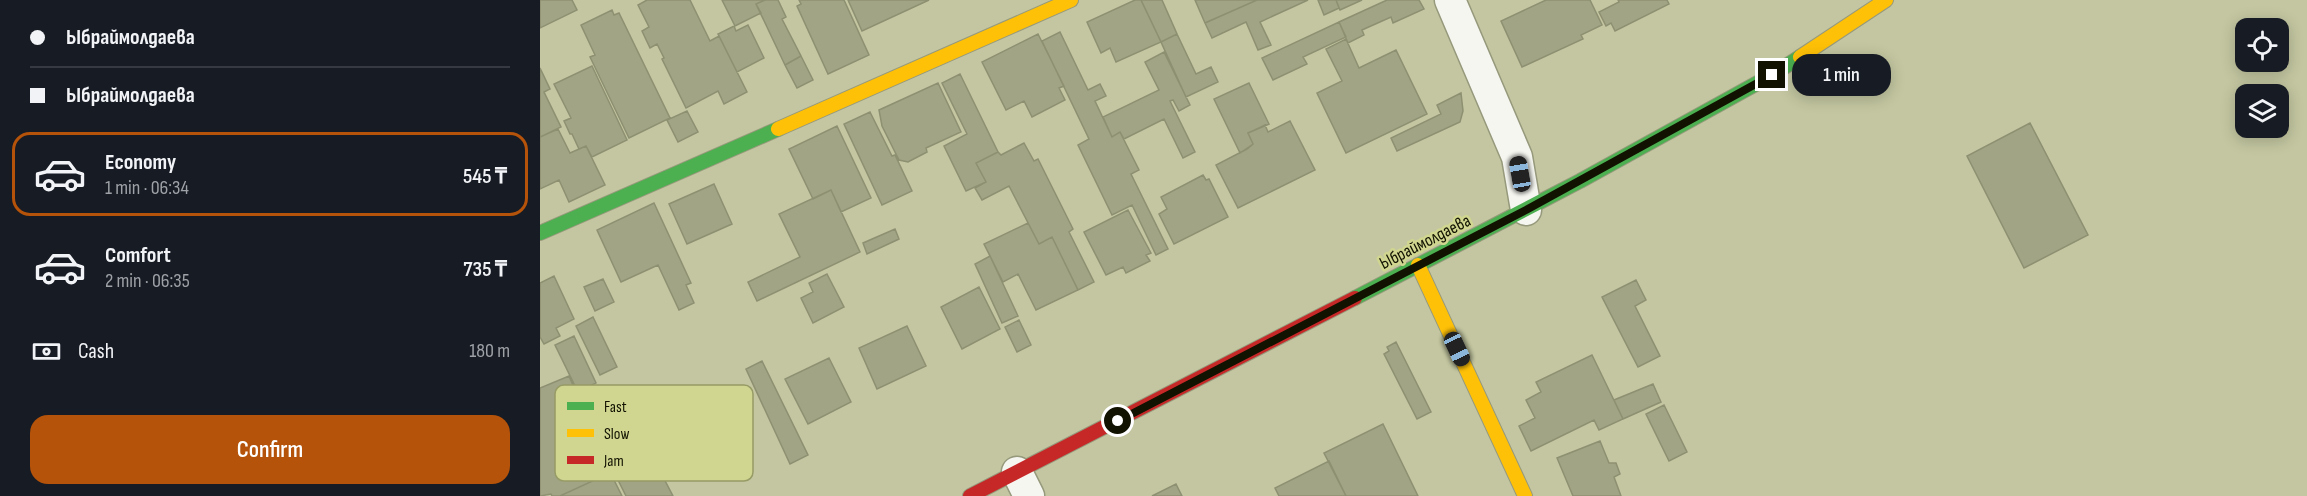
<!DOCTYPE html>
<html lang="en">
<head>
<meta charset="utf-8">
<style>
	body { margin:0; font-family:"Sofia Sans Condensed",sans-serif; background:#20242c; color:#f1f3f6; height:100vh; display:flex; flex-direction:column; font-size:22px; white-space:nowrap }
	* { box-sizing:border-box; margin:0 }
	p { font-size:20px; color:#9ea1a6 }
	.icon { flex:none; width:33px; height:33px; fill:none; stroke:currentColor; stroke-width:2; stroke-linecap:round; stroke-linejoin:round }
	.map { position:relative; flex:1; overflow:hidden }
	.panel { display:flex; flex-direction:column; background:#171b24; width:540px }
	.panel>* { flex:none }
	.guide { display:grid; align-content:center; height:132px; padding:0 30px; background:#171b24 }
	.tools { position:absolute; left:1695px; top:18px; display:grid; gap:12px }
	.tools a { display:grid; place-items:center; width:54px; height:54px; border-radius:12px; background:#171b24; box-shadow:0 3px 15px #0003; font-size:30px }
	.end { position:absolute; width:27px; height:27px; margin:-14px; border:8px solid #111200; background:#fff; box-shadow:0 0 0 3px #fff }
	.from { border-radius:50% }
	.bubble { position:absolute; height:42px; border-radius:18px; background:#171b24; box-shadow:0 3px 15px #0003; font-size:20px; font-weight:600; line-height:42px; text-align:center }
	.car { position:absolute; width:18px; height:36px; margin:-18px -9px; border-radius:8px; box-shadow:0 0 4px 2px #0007; background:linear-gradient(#222 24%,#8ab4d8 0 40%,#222 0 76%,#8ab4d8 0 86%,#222 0) }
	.guide b { display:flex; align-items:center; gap:21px; height:57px; font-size:22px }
	.guide b+b { border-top:2px solid #363941 }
	.guide i { width:15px; height:15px; background:#f1f3f6 }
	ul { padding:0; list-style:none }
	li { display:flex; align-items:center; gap:18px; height:84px; margin:0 12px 9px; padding:0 18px; border:3px solid transparent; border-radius:18px }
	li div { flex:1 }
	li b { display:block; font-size:22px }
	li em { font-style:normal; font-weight:600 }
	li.on { border-color:#b45309 }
	li>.icon { width:54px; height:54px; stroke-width:1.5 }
	.pay { display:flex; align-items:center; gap:15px; height:66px; padding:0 30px; font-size:22px }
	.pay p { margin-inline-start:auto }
	.cta { display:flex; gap:12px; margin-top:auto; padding:12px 30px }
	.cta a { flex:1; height:69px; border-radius:18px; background:#b45309; color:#fff; font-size:24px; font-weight:600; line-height:69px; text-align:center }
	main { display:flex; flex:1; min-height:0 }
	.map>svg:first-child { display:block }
	.building { fill:#a1a485; stroke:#8e9072; stroke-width:1.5 }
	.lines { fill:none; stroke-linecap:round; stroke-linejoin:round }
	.street-casing { stroke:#96997b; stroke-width:33 }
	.fast-casing { stroke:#96997b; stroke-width:16 }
	.slow-casing { stroke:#96997b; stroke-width:16 }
	.jam-casing { stroke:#96997b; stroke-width:16 }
	.street { stroke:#f6f6f1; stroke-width:30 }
	.fast { stroke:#4caf50; stroke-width:14 }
	.slow { stroke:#ffc107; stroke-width:14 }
	.jam { stroke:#c62828; stroke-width:14 }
	.route { stroke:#111200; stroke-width:8 }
	.labels { text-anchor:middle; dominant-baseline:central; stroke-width:5; stroke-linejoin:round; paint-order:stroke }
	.street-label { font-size:18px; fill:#111200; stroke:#d0d690 }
	.key { fill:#d0d690; stroke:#979b65; stroke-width:1.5 }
	.key-label { font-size:16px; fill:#111200 }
</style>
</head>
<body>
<main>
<section class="panel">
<div class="guide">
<b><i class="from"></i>Ыбраймолдаева</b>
<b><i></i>Ыбраймолдаева</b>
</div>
<ul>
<li class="on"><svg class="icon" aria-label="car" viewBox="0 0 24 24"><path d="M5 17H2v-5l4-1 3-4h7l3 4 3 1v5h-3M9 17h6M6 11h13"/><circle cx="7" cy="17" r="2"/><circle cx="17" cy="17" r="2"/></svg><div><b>Economy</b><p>1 min · 06:34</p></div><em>545 ₸</em></li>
<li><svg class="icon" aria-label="car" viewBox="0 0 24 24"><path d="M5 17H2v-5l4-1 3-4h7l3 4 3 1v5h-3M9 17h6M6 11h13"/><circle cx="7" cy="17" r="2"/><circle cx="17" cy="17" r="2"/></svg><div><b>Comfort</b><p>2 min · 06:35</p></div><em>735 ₸</em></li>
</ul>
<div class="pay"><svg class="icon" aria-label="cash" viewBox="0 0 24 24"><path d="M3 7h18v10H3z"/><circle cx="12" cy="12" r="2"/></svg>Cash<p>180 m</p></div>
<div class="cta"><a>Confirm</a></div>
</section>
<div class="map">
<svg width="1767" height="496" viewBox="0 0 1767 496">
	<rect width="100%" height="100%" fill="#c3c6a0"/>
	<path class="building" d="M0 0H32L37 10 0 28Z
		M107 0H150L170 41 179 36 207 92 184 104 178 91 146 108 122 59 124 58 117 44 110 48 102 31 109 27 98 5Z
		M182 0H225L216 4 221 13 195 26Z
		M225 0H238L246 17 242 19 261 56 245 65 216 4Z
		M259 0H304L329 55 288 74 257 6 261 4Z
		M308 0H389L322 31Z
		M595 0H601L621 42 576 62 570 48 561 53 547 22Z
		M601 0H622L637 34 621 42Z
		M655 0H717L665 23Z
		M717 0H768L720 22 731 45 718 50 706 22 672 38 665 23Z
		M778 0H796L799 8 784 15Z
		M796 0H822L800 10Z
		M847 0H879L884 9 853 23 851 17 822 30 824 35 808 43 799 22Z
		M1006 0H1050L1062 25 1041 35 1043 39 982 67 961 21Z
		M1078 0H1127L1129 4 1075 31 1071 23 1066 26 1059 12 1079 2Z
		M72 10 74 15 79 13 130 118 89 138 50 57 55 55 41 25Z
		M799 22 806 37 763 57 767 64 733 80 722 58Z
		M208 25 224 58 197 72 178 34 194 26 196 31Z
		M520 32 548 90 560 84 566 96 555 101 572 137 580 132 599 170 591 174 628 249 616 255 592 205 572 215 538 145 549 139 502 41Z
		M498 34 524 86 519 88 525 100 492 117 484 101 466 110 442 62Z
		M637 34 656 74 671 67 678 82 646 97 621 42Z
		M806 39 819 68 856 50 887 114 806 153 777 93 802 81 786 49Z
		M624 52 650 105 639 111 633 100 630 101 655 152 643 158 624 119 584 139 580 132 572 137 563 117 619 90 605 62Z
		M261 56 273 80 257 88 245 65Z
		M52 66 87 140 52 157 46 146 39 149 32 134H30L24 121 31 118 14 84Z
		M0 68 10 89 4 92 21 127 0 137Z
		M420 74 458 152 436 163 446 182 426 191 404 146 427 134 402 83Z
		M398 83 421 132 386 148 387 152 368 162 359 160 342 126 339 110Z
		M709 83 729 124 708 133 713 144 700 153 674 99Z
		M921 93 923 111 920 122 857 151 851 138 901 114 897 105Z
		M147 111 158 132 138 142 127 120Z
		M330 112 352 156 355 155 372 191 342 205 304 124Z
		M750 121 775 170 698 208 676 165 707 149 713 144 708 133 725 125 728 132Z
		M1490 123 1548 235 1484 268 1427 156Z
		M297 126 331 198 301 212 291 190 273 199 249 149Z
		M18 129 30 153 46 146 65 185 29 202 19 180 0 189V137Z
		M484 143 494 161 498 159 533 229 529 232 554 282 538 290 512 237 499 244 469 186 442 200 435 188 446 182 436 163 458 152 461 155Z
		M663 175 666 180 669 179 688 217 634 244 619 214 627 209 621 197Z
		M174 184 192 224 147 244 129 204Z
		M291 190 320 252 217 301 208 282 260 257 239 214Z
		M114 203 151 283 146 285 154 303 139 310 118 265 81 282 57 230Z
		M588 210 611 253 606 255 610 261 586 273 583 267 566 275 544 232Z
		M488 223 499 244 512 237 538 290 496 310 478 274 463 282 444 244Z
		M355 229 359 239 327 254 323 243Z
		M450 256 478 316 462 323 435 264Z
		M287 274 304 307 273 323 261 298 273 292 269 283Z
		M14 276 34 319 16 328 20 336 4 344 0 337V283Z
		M63 279 74 302 55 311 44 287Z
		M1096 280 1106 300 1095 306 1120 356 1098 367 1062 297Z
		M439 287 460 329 422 349 401 307Z
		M53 317 77 367 60 375 36 326Z
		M479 320 491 345 477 352 465 327Z
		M367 326 386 366 337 389 319 348Z
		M34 336 56 383 38 392 15 345Z
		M856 342 891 412 877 419 844 354 849 351 847 347Z
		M1052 355 1083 419 1059 430 1054 420 991 451 979 426 995 418 986 400 1001 392 996 382Z
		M289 358 311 402 268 424 245 379Z
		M222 361 268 455 250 464 206 369Z
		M29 376 52 430 77 419 80 422 114 407 124 428 90 444 94 454 53 472 57 479 20 496H12L11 494 0 496V388Z
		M1113 384 1121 402 1083 419 1074 400Z
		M1124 405 1147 452 1129 461 1106 414Z
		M843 424 878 496H806L784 453Z
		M1060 441 1069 463H1076L1080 474 1074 477 1081 496H1033L1017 458Z
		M109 450 133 496H86L70 464 94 454 96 457Z
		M789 461 806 496H739L735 488Z
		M67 466 82 496H20L57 479 53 472Z
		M636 484 642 496H612Z"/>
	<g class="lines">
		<g class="street-casing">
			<path id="street" d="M910 0 977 157 986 210
				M477 472 489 496"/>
		</g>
		<g class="fast-casing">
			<path id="fast" d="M0 233 238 129
				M815 298 1040 181 1232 75 1260 57"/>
		</g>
		<g class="slow-casing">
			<path id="slow" d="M1260 57 1346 0
				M238 129 531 0
				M878 265 985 496"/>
		</g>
		<g class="jam-casing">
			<path id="jam" d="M430 496 815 298"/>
		</g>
		<use href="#street" class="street"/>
		<use href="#fast" class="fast"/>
		<use href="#slow" class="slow"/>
		<use href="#jam" class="jam"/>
	</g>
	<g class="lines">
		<path class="route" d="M578 421 986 210 1232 75"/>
	</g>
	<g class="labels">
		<g class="street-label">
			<text transform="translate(885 242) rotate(-27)">Ыбраймолдаева</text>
		</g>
	</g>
	<rect x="15" y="385" width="198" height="96" rx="9" class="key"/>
	<rect x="27" y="402" width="27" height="8" fill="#4caf50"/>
	<rect x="27" y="429" width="27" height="8" fill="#ffc107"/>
	<rect x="27" y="456" width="27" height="8" fill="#c62828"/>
	<g class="key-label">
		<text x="64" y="412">Fast</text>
		<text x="64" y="439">Slow</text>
		<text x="64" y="466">Jam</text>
	</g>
</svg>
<div class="tools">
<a><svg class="icon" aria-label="locate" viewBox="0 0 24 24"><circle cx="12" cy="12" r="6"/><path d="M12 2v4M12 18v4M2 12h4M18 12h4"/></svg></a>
<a><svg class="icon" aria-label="layers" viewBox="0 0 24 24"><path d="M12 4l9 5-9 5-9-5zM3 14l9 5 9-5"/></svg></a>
</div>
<i class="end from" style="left:578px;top:421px"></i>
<i class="end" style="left:1232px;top:75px"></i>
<div class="bubble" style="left:1252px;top:54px;width:99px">1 min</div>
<i class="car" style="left:980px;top:174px;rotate:350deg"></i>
<i class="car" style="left:917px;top:349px;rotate:155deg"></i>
</div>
</main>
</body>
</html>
